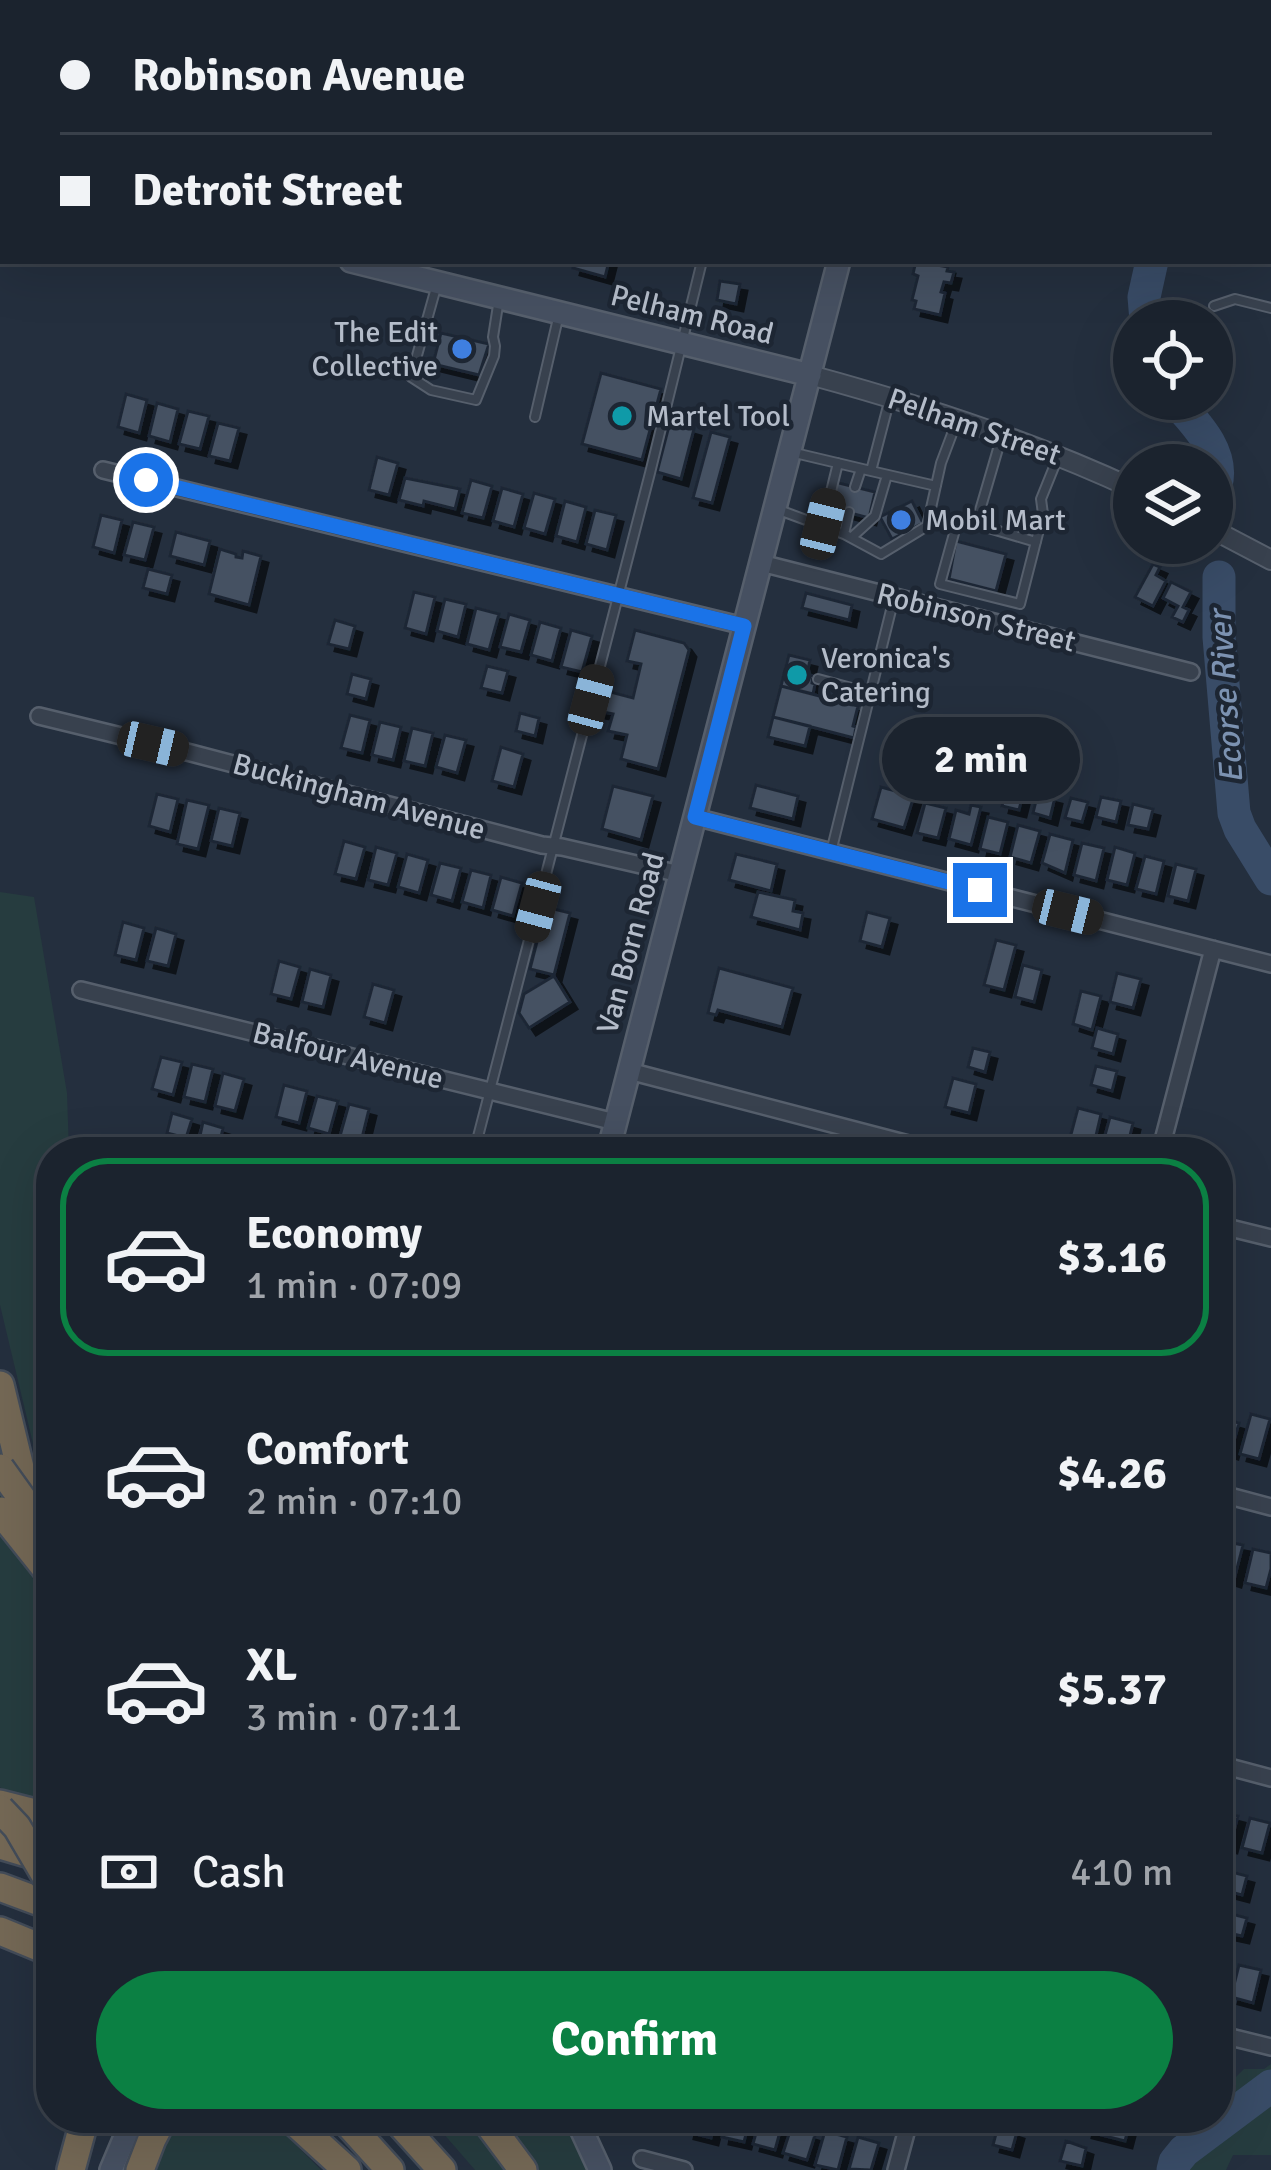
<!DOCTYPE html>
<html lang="en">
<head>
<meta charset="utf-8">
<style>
	body { margin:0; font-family:Signika,sans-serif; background:#282f3a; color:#f1f3f6; height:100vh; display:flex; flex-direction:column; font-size:45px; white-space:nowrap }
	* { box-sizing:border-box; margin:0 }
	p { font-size:39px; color:#a0a4aa }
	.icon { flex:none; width:66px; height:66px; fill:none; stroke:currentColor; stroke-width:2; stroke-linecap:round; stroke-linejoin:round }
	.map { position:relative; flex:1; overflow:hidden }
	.sheet { position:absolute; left:36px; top:1137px; width:1197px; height:996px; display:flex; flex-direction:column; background:#1b232e; border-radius:48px; box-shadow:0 12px 48px #0002,0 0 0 3px #39404a }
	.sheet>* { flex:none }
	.banner { position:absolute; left:0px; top:0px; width:1272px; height:264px; box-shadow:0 12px 48px #0002,0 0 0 3px #39404a; display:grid; align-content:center; height:264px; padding:0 60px; background:#1b232e }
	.controls { position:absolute; left:1113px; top:300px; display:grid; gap:24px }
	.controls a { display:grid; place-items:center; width:120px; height:120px; border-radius:50%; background:#1b232e; box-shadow:0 12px 48px #0002,0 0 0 3px #39404a; font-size:60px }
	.end { position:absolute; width:54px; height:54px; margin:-27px; border:15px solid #1a73e8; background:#fff; box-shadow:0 0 0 6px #fff }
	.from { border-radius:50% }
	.bubble { position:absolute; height:84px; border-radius:42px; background:#1b232e; box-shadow:0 12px 48px #0002,0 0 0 3px #39404a; font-size:39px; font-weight:800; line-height:84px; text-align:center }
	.car { position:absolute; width:36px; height:72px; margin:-36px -18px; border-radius:15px; box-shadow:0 0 9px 3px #0007; background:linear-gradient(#222 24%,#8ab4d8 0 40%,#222 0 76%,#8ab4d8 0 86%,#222 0) }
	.banner b { display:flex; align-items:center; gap:42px; height:114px; font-size:45px }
	.banner b+b { border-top:3px solid #39404a }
	.banner i { width:30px; height:30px; background:#f1f3f6 }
	ul { padding:21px 0 0; list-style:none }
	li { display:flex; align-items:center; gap:36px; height:198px; margin:0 24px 18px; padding:0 36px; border:6px solid transparent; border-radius:48px }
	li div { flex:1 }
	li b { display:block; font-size:45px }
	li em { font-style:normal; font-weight:800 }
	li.selected { border-color:#0b8043 }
	li>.icon { width:108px; height:108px; stroke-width:1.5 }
	.pay { display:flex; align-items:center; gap:30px; height:132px; padding:0 60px; font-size:45px }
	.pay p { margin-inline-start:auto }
	.cta { display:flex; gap:24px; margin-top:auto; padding:24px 60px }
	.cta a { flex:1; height:138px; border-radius:72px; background:#0b8043; color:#fff; font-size:48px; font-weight:800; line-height:138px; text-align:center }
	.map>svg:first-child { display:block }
	.green { fill:#263c3f }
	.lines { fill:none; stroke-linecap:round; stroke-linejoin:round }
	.river { stroke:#394c67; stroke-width:33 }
	.building { fill:#455162; stroke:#1f2835; stroke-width:3; filter:url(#shadow) }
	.service-casing { stroke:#565f6c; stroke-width:12 }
	.minor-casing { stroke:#565f6c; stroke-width:20 }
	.tertiary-casing { stroke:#565f6c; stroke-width:22 }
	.secondary-casing { stroke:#565f6c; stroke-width:26 }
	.motorway-casing { stroke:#434c59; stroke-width:32 }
	.service { stroke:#38414e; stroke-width:8 }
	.minor { stroke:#38414e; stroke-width:15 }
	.tertiary { stroke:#38414e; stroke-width:18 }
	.secondary { stroke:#465061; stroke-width:21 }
	.motorway { stroke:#746855; stroke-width:27 }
	.motorway-bridge-casing { stroke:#434c59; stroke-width:32; stroke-linecap:butt }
	.motorway-bridge { stroke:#746855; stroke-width:27 }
	.route { stroke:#1a73e8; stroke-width:15 }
	.shop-dot { fill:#3f7fe0; stroke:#1d2633; stroke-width:4.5 }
	.culture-dot { fill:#0f9aa8; stroke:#1d2633; stroke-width:4.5 }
	.labels { text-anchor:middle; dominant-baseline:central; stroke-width:9; stroke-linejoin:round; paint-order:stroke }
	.street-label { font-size:30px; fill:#b4bcc9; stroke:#1d2633 }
	.poi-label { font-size:30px; fill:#b4bcc9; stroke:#1d2633; text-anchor:start }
	.water-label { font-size:33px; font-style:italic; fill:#7c92b1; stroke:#1d2633 }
</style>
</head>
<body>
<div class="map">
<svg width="1271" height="2170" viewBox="0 0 1271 2170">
	<defs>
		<filter id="shadow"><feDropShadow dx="7" dy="7" stdDeviation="0" flood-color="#0009"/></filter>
	</defs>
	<rect width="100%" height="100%" fill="#242f3e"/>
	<path class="green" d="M0 892 34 897 67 1093 69 1152H51V1519L0 1305Z
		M0 1449 31 1569 51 1667V1805L5 1792 0 1787Z
		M1271 2064V2155H1233L1226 2170H1162L1169 2154 1191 2118H1218V2095L1244 2069H1264Z
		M174 2118H269L321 2170H150Z
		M430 2118H564L587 2170H475Z"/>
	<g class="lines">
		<path class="river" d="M1236 3 1237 0
			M1146 321 1144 297 1152 261
			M1174 399C1194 422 1225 451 1216 485
			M1219 577V637L1234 813 1240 829 1271 879
			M1173 2170 1175 2162 1184 2151 1271 2086"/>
	</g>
	<path class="building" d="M575 261H609L605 277 573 268Z
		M916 261 948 267 947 271 954 272 951 283 944 282 941 292 945 293 940 315 914 309 916 301 912 300 918 276 913 274Z
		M720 281 740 284 736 304 717 300Z
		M441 333 489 344 479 375 433 364Z
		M601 373 661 389 642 460 582 444Z
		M126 394 147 400 139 433 118 427Z
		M157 403 178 409 170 442 149 436Z
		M188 411 209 416 200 449 179 444Z
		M670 422 694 429 681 479 657 472Z
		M218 423 239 428 230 461 209 456Z
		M711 432 730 437 712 503 693 498Z
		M377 457 398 463 389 495 369 490Z
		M405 478 460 489 455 509 424 501 423 506 399 500Z
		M471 480 492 486 483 518 462 513Z
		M835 482 875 492 869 518 828 507Z
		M502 488 523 494 514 527 493 521Z
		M534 493 555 499 545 534 524 528Z
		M565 501 586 507 577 542 556 536Z
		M912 501 923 523 892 539 880 517Z
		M595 510 616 515 607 550 586 544Z
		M101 515 122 520 114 553 93 547Z
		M133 522 154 527 145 560 124 555Z
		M176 532 210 541 204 565 170 556Z
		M956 541 1006 554 996 591 949 579Z
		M220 549 236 554V557L242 558 243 551 261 556 249 605 209 594Z
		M1153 564 1160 567 1156 575 1166 581 1153 606 1135 597Z
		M148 569 172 575 167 594 143 588Z
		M1171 582 1191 592 1183 607 1189 610 1183 622 1172 617 1178 606 1163 598Z
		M414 592 435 597 426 634 405 628Z
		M806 593 852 605 849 620 802 608Z
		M445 599 466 604 458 637 437 631Z
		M476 608 499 614 489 650 467 644Z
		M509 614 530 620 521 652 500 647Z
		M335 620 355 626 349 649 328 644Z
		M540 622 561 628 552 661 531 655Z
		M571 630 592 636 582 672 561 667Z
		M635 630 684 643 689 650 658 769 621 759 627 735 608 731 613 714 598 711 603 690 633 698 641 664 627 661Z
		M789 655 810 660 807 674 813 676 812 683 815 684 813 694 781 686Z
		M487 666 508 671 502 693 481 688Z
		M352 674 371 679 366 699 347 694Z
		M781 686 858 706 853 726 856 727 854 738 773 717Z
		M520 713 539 718 535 736 516 731Z
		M350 715 370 720 362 753 341 748Z
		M773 717 810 726 805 746 768 737Z
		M380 722 401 727 393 760 372 755Z
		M412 728 433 733 425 766 404 761Z
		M445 735 466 740 457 773 436 767Z
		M501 747 523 754 514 787 492 781Z
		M756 785 798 796 793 819 750 808Z
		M613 786 653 796 641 840 602 829Z
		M1007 786 1024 790 1019 810 1002 806Z
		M881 787 914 796 904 828 872 819Z
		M1038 793 1055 797 1050 818 1033 813Z
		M157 794 178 799 170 832 149 826Z
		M1101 797 1121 801 1116 822 1096 817Z
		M1071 798 1088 802 1082 822 1065 818Z
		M187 800 209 805 198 849 177 844Z
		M925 803 946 808 938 838 917 833Z
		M1133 804 1153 809 1148 829 1128 825Z
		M971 805 981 807 971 845 949 839 956 810 969 814Z
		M219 808 240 813 232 846 211 841Z
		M988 817 1008 822 1000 854 980 849Z
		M1018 825 1040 831 1031 863 1010 857Z
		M1050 834 1073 840 1065 873 1042 863Z
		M344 841 365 847 356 879 335 874Z
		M1082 843 1104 848 1096 881 1074 875Z
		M376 847 397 853 388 885 368 880Z
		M1115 847 1135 853 1127 885 1107 880Z
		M407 854 428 860 419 893 398 887Z
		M736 854 777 864 771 891 729 880Z
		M1145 856 1164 861 1156 894 1136 889Z
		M440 863 461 868 452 901 431 895Z
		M1176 864 1196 869 1188 901 1168 896Z
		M471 870 491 875 483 908 462 902Z
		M501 877 522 883 513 916 492 910Z
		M758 892 795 900 793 911 803 913 800 930 751 917Z
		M546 907 570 913 554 975 530 969Z
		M867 912 890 918 882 947 860 941Z
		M123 922 144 928 136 960 115 955Z
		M156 928 176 934 168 966 147 961Z
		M996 940 1016 945 1004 990 984 985Z
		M279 961 300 967 291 999 271 994Z
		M1023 965 1042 970 1034 1002 1015 997Z
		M719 968 793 988 782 1027 718 1010 716 1015 708 1013Z
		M310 969 331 975 323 1007 302 1002Z
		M1117 973 1141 979 1133 1008 1110 1002Z
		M554 976 570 1002 529 1028 519 1013 524 994Z
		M373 984 394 990 385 1023 364 1017Z
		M1081 991 1101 996 1092 1030 1073 1024Z
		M1097 1028 1118 1034 1113 1054 1092 1048Z
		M973 1048 990 1052 985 1072 968 1067Z
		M161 1057 182 1062 173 1095 152 1089Z
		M192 1064 213 1069 205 1102 184 1097Z
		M1096 1066 1117 1071 1112 1091 1091 1085Z
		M223 1073 244 1079 235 1111 215 1106Z
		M953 1078 976 1084 969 1113 945 1107Z
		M284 1085 307 1091 299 1123 276 1117Z
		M317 1096 338 1101 329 1134 308 1128Z
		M349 1104 369 1109 361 1142 340 1136Z
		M1078 1108 1101 1114 1094 1144 1070 1138Z
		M172 1113 192 1119 186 1138 167 1133Z
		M1110 1117 1133 1123 1126 1152 1102 1146Z
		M203 1122 223 1128 218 1150 198 1145Z
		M1251 1414 1270 1419 1259 1459 1240 1454Z
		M1218 1417 1239 1423 1231 1452 1218 1448Z
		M1222 1541 1243 1545 1234 1580 1218 1575V1555Z
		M1253 1549 1271 1553V1569L1266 1588 1245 1583Z
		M1218 1811 1238 1816 1230 1846 1218 1843Z
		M1250 1818 1270 1823 1262 1853 1242 1848Z
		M1228 1871 1247 1876 1242 1895 1223 1890Z
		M1228 1913 1247 1918 1242 1936 1224 1932Z
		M1239 1965 1261 1970 1253 2003 1231 1997Z
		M690 2118H716L711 2138 687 2132Z
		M726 2118H750L744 2142 722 2137Z
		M760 2118 783 2121 775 2150 753 2144Z
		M1088 2118H1105L1103 2126 1108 2127 1110 2118H1131L1125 2141 1085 2131Z
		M998 2126 1017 2132 1012 2150 993 2145Z
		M791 2128 815 2135 807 2160 783 2153Z
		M825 2131 847 2137 838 2170 815 2165Z
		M858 2137 879 2143 871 2170 849 2169Z
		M1066 2141 1086 2148 1082 2166 1060 2161Z"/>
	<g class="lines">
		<g class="service-casing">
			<path id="service" d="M868 0 881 3
				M240 3 241 0
				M764 3 765 0
				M826 3 827 0
				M1032 3 1033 0
				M437 284 411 377 431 390 476 400 494 356 495 346 493 337 499 299
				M1214 306 1235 299 1271 308
				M535 417 559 314
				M795 453 871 471 890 398
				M871 471 936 486
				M855 487 861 469
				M779 510 844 534 881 554
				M823 524 838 463
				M976 524 1002 435
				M844 534 849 512
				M852 537 875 516 887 475
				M1036 542 958 519 940 584 1020 604 1043 514 1041 499 1058 457
				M881 554 927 526 941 463 958 418
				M818 679 870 693
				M831 852 894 598
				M476 1141 519 1152
				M474 1152 650 473 702 261"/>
		</g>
		<g class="minor-casing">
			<path id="minor" d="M388 0 400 3
				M1269 125 1271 126
				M103 470 744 626
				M761 563 1191 672
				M39 716 191 753 542 845 562 847 680 874
				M695 817 1271 964
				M81 990 615 1122
				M629 1071 939 1152
				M1160 1152 1213 949
				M1218 1225 1271 1238
				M1218 1493 1271 1507
				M1218 1764 1271 1778
				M1218 2034 1271 2047
				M642 2159 684 2170
				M896 2170 910 2118"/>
		</g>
		<g class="tertiary-casing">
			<path id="tertiary" d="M810 375C921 405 1029 440 1134 489
				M1212 529 1271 560"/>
		</g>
		<g class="secondary-casing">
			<path id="secondary" d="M904 3 905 0
				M0 179 3 180
				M351 261 810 375
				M608 1152 839 261
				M576 2118 600 2170
				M111 2170 133 2118"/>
		</g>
		<g class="motorway-casing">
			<path id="motorway" d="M0 137 3 149
				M0 228 3 215
				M0 1385 30 1509
				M0 1804 51 1817
				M0 1845 47 1859
				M0 1887 51 1906
				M0 1931 51 1952
				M290 2118 347 2170
				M343 2118 390 2170
				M395 2118 442 2170
				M484 2118 523 2170
				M71 2170 85 2118
				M140 2170 152 2139 163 2118"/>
		</g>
		<use href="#service" class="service"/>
		<use href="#minor" class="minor"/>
		<use href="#tertiary" class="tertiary"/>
		<use href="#secondary" class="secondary"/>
		<use href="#motorway" class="motorway"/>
		<g class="motorway-bridge-casing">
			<path id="motorway-bridge" d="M0 1468 51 1539
				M0 1511 51 1575
				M0 1809 17 1827 51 1885"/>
		</g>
		<use href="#motorway-bridge" class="motorway-bridge"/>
	</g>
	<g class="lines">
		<path class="route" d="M146 480 744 626 695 817 980 890"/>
	</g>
	<g class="shop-dot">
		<circle cx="462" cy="349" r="12"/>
		<circle cx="901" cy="520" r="12"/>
	</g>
	<g class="culture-dot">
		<circle cx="622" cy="416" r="12"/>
		<circle cx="797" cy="675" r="12"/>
	</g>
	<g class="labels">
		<g class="street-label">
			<text transform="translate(692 315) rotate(14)">Pelham Road</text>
			<text transform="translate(974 427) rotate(19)">Pelham Street</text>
			<text transform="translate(976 618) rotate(14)">Robinson Street</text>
			<text transform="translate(359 797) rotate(15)">Buckingham Avenue</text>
			<text transform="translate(631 943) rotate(-75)">Van Born Road</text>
			<text transform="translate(348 1056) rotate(14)">Balfour Avenue</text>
		</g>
		<g class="poi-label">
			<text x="438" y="332" text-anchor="end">The Edit<tspan x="438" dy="34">Collective</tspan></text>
			<text x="646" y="416">Martel Tool</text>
			<text x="925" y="520">Mobil Mart</text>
			<text x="821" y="658">Veronica's<tspan x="821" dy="34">Catering</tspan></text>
		</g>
		<g class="water-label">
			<text transform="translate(1226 697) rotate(-94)">Ecorse River</text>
		</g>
	</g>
</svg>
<div class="controls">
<a><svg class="icon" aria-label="locate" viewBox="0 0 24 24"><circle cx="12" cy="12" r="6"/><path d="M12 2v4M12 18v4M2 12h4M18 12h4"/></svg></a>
<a><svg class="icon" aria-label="layers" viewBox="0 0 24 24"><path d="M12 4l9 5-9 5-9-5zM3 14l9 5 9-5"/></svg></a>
</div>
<i class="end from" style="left:146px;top:480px"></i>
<i class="end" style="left:980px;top:890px"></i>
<div class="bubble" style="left:882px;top:717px;width:198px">2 min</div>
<i class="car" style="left:823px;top:524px;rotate:14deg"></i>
<i class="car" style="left:591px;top:700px;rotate:15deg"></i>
<i class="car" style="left:153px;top:744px;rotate:103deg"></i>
<i class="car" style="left:538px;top:907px;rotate:195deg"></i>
<i class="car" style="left:1068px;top:912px;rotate:104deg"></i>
<div class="banner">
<b><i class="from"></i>Robinson Avenue</b>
<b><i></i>Detroit Street</b>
</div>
<section class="sheet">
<ul>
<li class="selected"><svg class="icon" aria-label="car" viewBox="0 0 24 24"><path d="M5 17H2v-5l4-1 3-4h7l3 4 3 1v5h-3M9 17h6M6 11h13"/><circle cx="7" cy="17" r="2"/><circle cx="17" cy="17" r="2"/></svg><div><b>Economy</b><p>1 min · 07:09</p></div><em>$3.16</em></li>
<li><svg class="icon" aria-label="car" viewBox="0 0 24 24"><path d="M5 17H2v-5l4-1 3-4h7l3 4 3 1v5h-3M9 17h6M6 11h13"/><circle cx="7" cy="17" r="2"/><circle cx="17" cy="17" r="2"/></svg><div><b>Comfort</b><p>2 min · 07:10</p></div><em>$4.26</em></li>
<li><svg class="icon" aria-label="car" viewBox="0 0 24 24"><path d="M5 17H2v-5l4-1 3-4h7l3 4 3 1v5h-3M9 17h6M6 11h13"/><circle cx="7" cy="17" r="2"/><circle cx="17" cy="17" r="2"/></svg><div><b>XL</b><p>3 min · 07:11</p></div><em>$5.37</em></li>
</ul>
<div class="pay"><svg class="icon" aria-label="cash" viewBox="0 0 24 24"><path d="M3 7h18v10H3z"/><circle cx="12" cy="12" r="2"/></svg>Cash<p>410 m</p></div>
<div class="cta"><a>Confirm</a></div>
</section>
</div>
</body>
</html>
